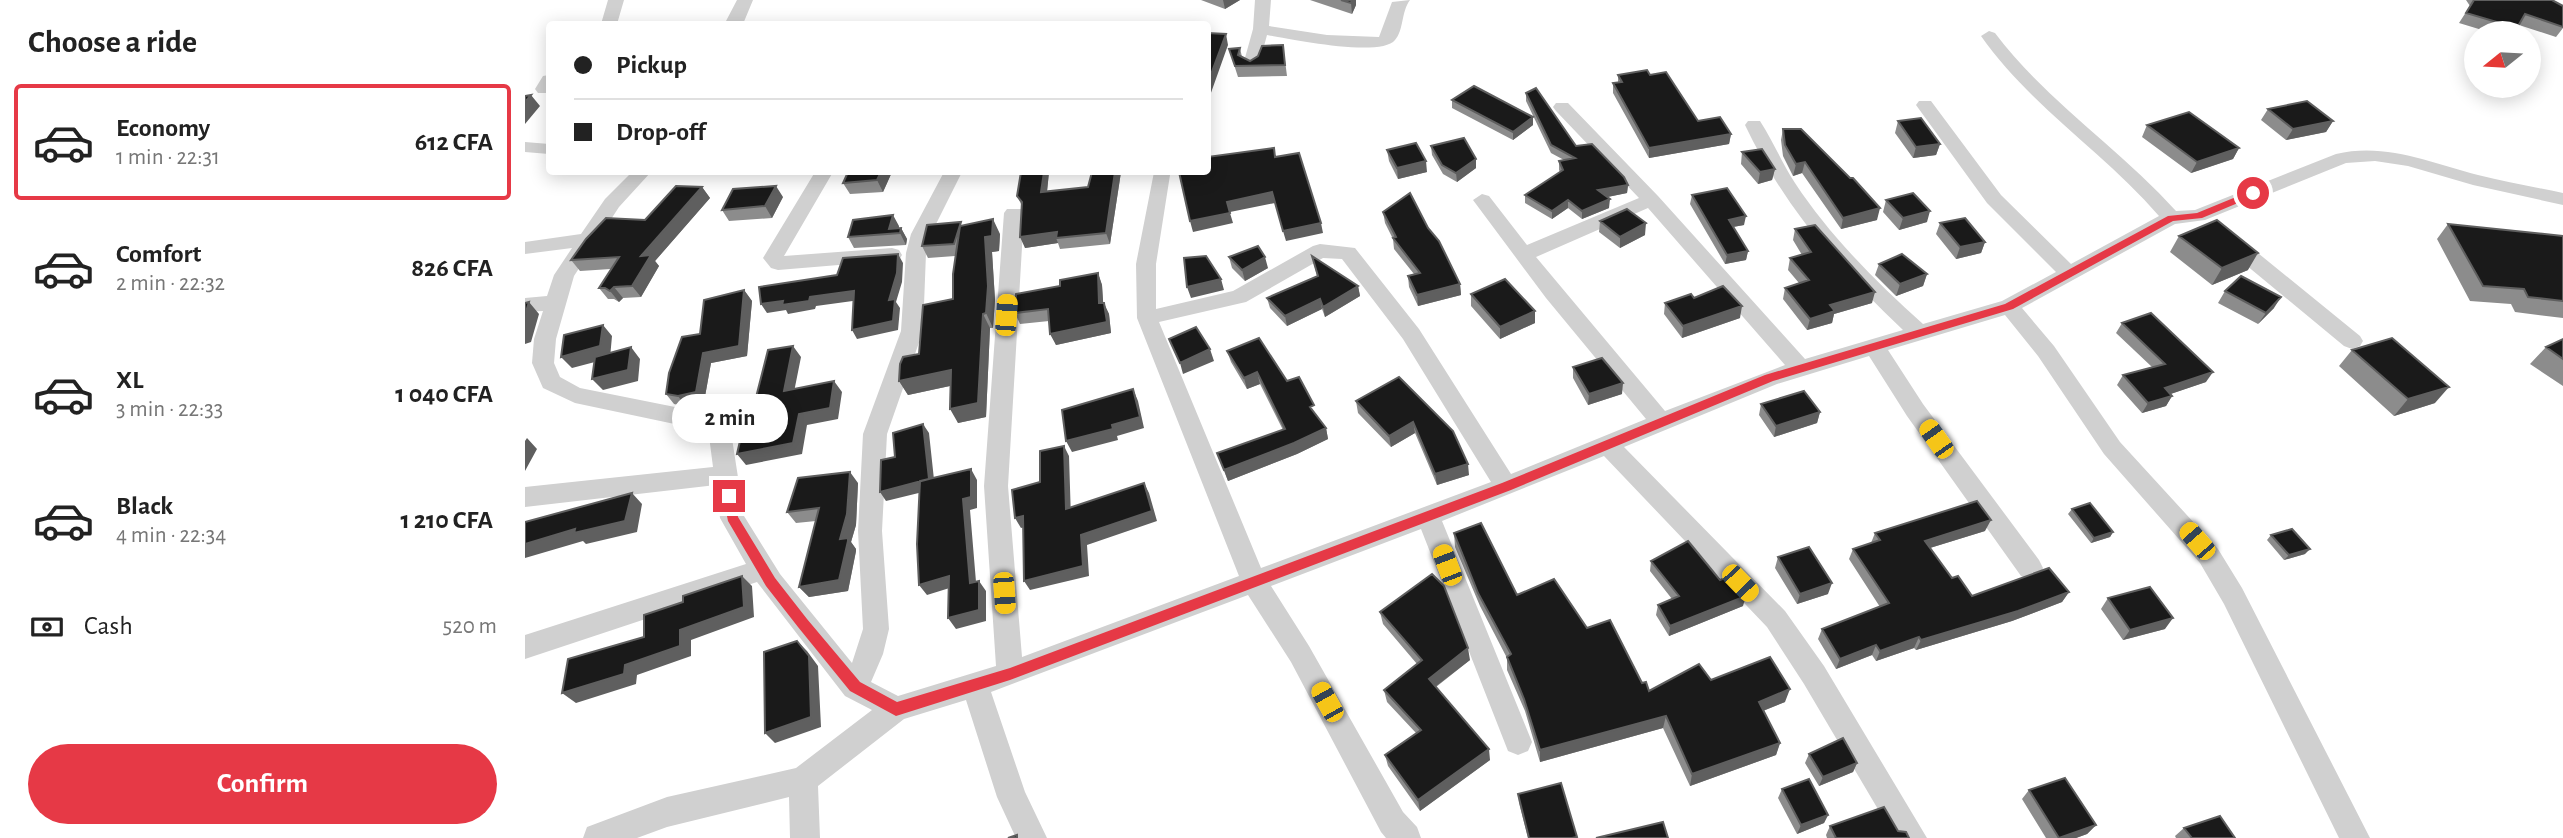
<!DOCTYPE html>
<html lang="en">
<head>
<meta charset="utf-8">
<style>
	body { margin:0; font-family:"Alegreya Sans",sans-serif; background:#f2f2f2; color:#222; height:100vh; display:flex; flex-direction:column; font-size:26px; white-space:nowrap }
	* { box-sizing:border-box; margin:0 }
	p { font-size:23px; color:#767676 }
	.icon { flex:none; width:38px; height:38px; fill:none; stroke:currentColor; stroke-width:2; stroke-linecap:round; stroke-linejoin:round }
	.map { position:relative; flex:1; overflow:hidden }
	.drawer { display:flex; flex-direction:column; background:#fff; width:525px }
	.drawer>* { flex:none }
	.banner { position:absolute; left:21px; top:21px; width:665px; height:154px; border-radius:7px; box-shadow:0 4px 18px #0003; display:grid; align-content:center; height:154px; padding:0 28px; background:#fff }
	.needle { width:46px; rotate:252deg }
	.controls { position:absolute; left:1939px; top:21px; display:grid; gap:14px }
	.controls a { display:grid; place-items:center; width:77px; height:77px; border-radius:50%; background:#fff; box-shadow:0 4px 18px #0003; font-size:35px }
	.end { position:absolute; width:32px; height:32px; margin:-16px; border:9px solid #e63946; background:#fff; box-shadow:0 0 0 4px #fff }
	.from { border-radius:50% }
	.bubble { position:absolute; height:49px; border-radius:24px; background:#fff; box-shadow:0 4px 18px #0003; font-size:23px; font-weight:600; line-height:49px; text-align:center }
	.car { position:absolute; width:21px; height:42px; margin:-21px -10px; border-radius:9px; box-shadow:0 0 5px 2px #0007; background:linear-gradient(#f5c518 24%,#345 0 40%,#f5c518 0 76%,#345 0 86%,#f5c518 0) }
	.banner b { display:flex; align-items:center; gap:24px; height:66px; font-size:26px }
	.banner b+b { border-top:2px solid #e0e0e0 }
	.banner i { width:18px; height:18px; background:#222 }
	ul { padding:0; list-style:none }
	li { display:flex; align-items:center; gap:21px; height:116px; margin:0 14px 10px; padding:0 14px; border:4px solid transparent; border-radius:7px }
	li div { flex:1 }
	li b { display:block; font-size:26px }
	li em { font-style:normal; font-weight:600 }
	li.current { border-color:#e63946 }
	li>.icon { width:63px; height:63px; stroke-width:1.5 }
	h2 { padding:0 28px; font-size:32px; line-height:84px }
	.pay { display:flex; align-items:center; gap:18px; height:77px; padding:0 28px; font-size:26px }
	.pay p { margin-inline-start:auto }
	.primary-button { display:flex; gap:14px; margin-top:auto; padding:14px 28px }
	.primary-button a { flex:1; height:80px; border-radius:42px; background:#e63946; color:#fff; font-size:28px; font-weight:600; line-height:80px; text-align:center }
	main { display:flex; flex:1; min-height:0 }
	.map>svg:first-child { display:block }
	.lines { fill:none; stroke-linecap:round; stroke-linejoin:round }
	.minor { fill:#d0d0d0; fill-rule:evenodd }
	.wall { fill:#8c8c8c }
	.shaded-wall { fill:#5f5f5f }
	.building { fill:#1a1a1a; stroke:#5f5f5f; stroke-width:2 }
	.route { fill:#e63946 }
</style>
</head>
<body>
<main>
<section class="drawer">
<h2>Choose a ride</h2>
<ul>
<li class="current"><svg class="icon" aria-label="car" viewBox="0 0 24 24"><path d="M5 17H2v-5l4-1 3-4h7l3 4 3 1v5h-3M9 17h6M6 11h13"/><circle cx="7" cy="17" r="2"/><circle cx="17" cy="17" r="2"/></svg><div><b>Economy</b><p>1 min · 22:31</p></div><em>612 CFA</em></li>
<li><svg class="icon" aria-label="car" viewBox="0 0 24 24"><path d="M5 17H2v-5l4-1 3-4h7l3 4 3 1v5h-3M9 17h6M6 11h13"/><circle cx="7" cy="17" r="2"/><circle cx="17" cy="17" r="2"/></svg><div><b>Comfort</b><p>2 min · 22:32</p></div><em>826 CFA</em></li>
<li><svg class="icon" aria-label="car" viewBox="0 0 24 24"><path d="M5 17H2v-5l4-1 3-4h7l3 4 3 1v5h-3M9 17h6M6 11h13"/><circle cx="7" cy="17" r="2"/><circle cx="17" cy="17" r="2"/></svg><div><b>XL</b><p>3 min · 22:33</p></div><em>1 040 CFA</em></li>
<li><svg class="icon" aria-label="car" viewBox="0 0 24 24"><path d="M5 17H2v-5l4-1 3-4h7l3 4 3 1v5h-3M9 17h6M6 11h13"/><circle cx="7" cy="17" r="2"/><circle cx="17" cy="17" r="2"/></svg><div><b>Black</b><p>4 min · 22:34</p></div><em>1 210 CFA</em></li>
</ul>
<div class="pay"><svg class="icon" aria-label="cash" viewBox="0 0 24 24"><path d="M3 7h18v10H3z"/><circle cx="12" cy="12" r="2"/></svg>Cash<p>520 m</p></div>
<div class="primary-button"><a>Confirm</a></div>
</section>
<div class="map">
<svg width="2038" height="838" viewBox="0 0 2038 838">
	<rect width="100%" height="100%" fill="#fff"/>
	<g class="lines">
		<path class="minor" d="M83 0H99L92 24H76Z
			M212 0H228L218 24H202L201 21Z
			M730 0H746L744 26 802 35 854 37 867 2 885 0C876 12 879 30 870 40 856 58 764 39 742 35L734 65 726 70 718 65 728 29Z
			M1464 31 1470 33C1521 101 1594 148 1651 211L1670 210 1811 154C1860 142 1907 163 1953 175 1981 182 2010 187 2038 193V205L1948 185 1883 166 1850 161 1821 163 1680 220 1650 224 1497 308 1529 346 1595 442 1693 549 1717 588 1845 838H1814L1699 604 1675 563 1579 454 1513 356 1480 315 1363 350 1398 404 1514 560 1518 568 1514 576 1505 579 1496 576 1382 416 1344 356 1252 384 1099 447 1260 611 1299 666 1402 838H1370L1279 684 1242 627 1079 456 917 521 1007 742 1003 751 993 755 983 751 896 529 746 586 784 646 878 812 892 827 896 838H861L856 832 766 662 723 595 466 692 500 792 522 838H491L472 797 441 700 379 719 293 786 295 838H265L264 797 142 827 112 838H58L62 827 142 797 271 768 347 710 320 696 232 582 0 659V635L221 564 195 518 191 485 0 507V487L188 467 184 436 178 430 50 403 18 388 7 363 9 339 18 311 0 312V298L22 296 29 275 47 248 0 254V242L56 234 80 199 107 172H126L94 207 49 276 31 339 29 363 35 377 55 388 185 414C195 417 202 423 206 432L219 516 255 574 327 663 338 629 333 531 338 434 376 331 381 253 386 234 419 172H437L406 234 401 253 398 331 362 434 357 531 364 629 358 654 346 682 373 696 471 666 459 486 479 213 482 209H496L499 213 483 486 497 657 714 576 612 318 611 264 629 172H643L645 175 631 264V309L708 291 788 246 795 244 830 248 894 329 986 474 1121 419 1021 298 948 200 957 194 964 196 1002 245 1114 198 1031 111 1028 107 1031 103H1043L1133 196 1280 359 1378 330C1314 270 1258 205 1220 125L1223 121H1235C1248 141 1257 163 1270 183 1305 236 1351 282 1398 324L1477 301 1531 272 1462 203 1391 105 1394 101H1406L1476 195 1546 264 1634 216C1579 152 1505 106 1456 36ZM1123 208 1260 365 1140 411 1011 257ZM798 258 817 259 878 339 966 482 736 568 634 322 721 302Z
			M24 75V93H13L10 89 18 76Z
			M0 142 24 144V154L0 152Z
			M290 172H308L259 256 367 248 374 250 377 255 374 260 253 270 246 268 238 258Z
			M1705 235 1712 236 1835 336 1838 341 1835 346 1827 349 1819 346 1698 246 1695 241 1698 236Z"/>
	</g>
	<path class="wall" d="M676 0H715L700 9Z
		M785 0H831V5L827 14Z
		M1941 0H2027L2038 6V28L2031 37 1994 25 1989 33H1967L1934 23 1945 6Z
		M758 45 762 76 713 77 704 49 715 48 717 57 725 61Z
		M1093 75H1125L1173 121 1206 134 1204 144 1124 158 1088 93V83H1093Z
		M1001 93 1051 146 1103 185 1102 193 1082 197 1084 208 1057 219 1043 208 1027 219 1000 203V195L1035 172 1034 170V161L1039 160 1026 153 1001 101Z
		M927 100 1008 117V125L988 140 927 108Z
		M1743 109 1808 121 1801 132 1761 140 1736 120Z
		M1373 121 1415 144 1411 155 1388 158 1370 133Z
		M1622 125 1714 148 1708 159 1666 173 1617 137Z
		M1258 129 1352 220 1316 229 1277 173 1268 176 1258 156 1256 140Z
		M906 146 951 168 932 182 918 174 907 155Z
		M862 150 902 172 873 179 864 161Z
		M1217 152 1250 169 1247 180 1233 184 1216 164Z
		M367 172 358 192 325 194 318 183Z
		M524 172 522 191 563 187 567 172H596L585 244 535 249 533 243 500 248 497 206 492 196Z
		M177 187 185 198 130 261 134 266 116 297 98 298 94 302 89 299H83L74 288 86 269 55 271 46 260 120 220Z
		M1167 195 1219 225 1208 227 1223 251 1221 260 1200 264 1165 204Z
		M258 197 247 218 204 221 197 210Z
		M1361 200 1402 222 1374 230 1358 212Z
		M858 212 903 228 935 284 936 295 893 306 884 287 883 276 889 274 869 249 868 239 860 223Z
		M1075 221 1120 235 1095 248 1074 232Z
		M1415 223 1460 242 1456 253 1431 259 1411 234Z
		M1923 224 2038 236V318L1990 312 1986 304 1945 301 1912 239Z
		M438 225 475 234 474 251 467 252 470 300 468 328H465L461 417 433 423 425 386 383 395 374 381 394 354 428 299 430 256 403 258 397 246Z
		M374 226V228H376L382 239 381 245 329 248 323 237Z
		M1270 229 1347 303 1309 314 1307 323 1282 330 1258 299 1260 288 1274 283 1263 270 1265 258 1277 255 1268 240Z
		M1654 236 1723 270 1687 285 1645 252Z
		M787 256 833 286 835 296 800 317 797 309 762 326 745 308 742 298 792 276Z
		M704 257 743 268 720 281 707 268Z
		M1354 264 1402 274 1398 286 1371 296 1350 275Z
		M573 273 577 285 578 303 584 314 586 333 531 345 524 321 495 324 490 313 535 286Z
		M219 290 227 301 222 356 186 363 179 402 161 407 149 404 141 394 175 334Z
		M1700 291 1749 308 1733 324 1693 303Z
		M946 294 1010 311V323L975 339 946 306Z
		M1169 298 1215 318 1157 338 1139 314 1140 303Z
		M1597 323 1681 382 1645 394 1647 396 1641 406 1617 413 1592 385 1598 375 1627 367 1591 333Z
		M2038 339V386L2005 364 2021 347Z
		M1827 350 1910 403 1869 416 1814 366Z
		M702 351 762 381 801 428 803 439 772 454 703 481 692 453 758 430 735 384 722 389 706 362Z
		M1048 367 1097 394 1063 405 1048 378Z
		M874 377 944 475 912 485 890 433 866 447 833 413 831 401Z
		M1236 404 1295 412 1292 423 1249 437 1234 415Z
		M333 483 331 525 326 542 331 549V551L323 591 284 597 274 587 291 521 271 523 262 512Z
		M1547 509 1588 532 1585 537 1566 543 1543 514Z
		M1460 531 1405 548 1427 578 1447 596 1544 592 1537 602 1487 621 1391 650 1389 648 1351 661 1347 655 1311 669 1293 639 1297 629 1355 607 1324 559 1328 549 1346 543 1350 533Z
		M929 533 992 595 1062 628 1124 691 1186 680 1260 702 1238 711 1255 743 1251 755 1165 786 1138 728 1015 762 1000 711 982 670V658L955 606 930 547Z
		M1746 535 1780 554 1759 560 1742 540Z
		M1253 557 1303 594 1272 604 1250 568Z
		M1126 561 1195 580 1218 606 1144 636 1131 615 1133 605 1147 599 1125 571Z
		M1583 598 1640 629 1598 640 1576 609Z
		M855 612 945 660 911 687 965 760 895 811 863 766 860 755 891 733 862 702 859 690 892 664 858 624Z
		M1284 754 1332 763 1328 772 1294 786 1280 763Z
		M1257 789 1303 815 1299 823 1272 834 1253 798Z
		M1504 790 1571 825 1562 834 1551 838H1521L1497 799Z
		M993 794 1052 838H1003L994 803Z
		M1305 826 1373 831 1384 838H1302L1301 835Z
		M1659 828 1710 838H1651L1650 836Z"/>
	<path class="shaded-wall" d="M698 0H715L700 9Z
		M827 0H831V5L827 14 826 3Z
		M701 34 703 45 682 104V85Z
		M6 95 15 106 0 124V102Z
		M1008 117V125L988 140V132Z
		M1808 121 1801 132 1761 140 1768 129Z
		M1206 134 1204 144 1124 158V148Z
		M1415 144 1411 155 1388 158 1391 147Z
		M1714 148 1708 159 1666 173 1672 162Z
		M951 159V168L932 182 931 173Z
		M901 161 902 172 873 179 872 168Z
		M1280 162 1277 173 1268 176 1271 164Z
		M1250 169 1247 180 1233 184 1235 172Z
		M356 172H367L358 192 352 180Z
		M519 172H524L521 202 516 192Z
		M590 172H596L585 244 581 233Z
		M1103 185 1102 193 1073 199V190Z
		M251 186 258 197 247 218 240 206Z
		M177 187 185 198 130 261 134 266 116 297 107 286 116 256Z
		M747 192 750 203 705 212 702 202Z
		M1085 199 1084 208 1057 219V211Z
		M1043 200V208L1027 219V211Z
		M1355 208 1352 220 1316 229 1318 218Z
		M1405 211 1402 222 1374 230 1378 218Z
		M705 213 708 223 668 232 665 221Z
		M368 215 374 226 373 233 364 229Z
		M1221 216 1219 225 1202 228 1204 220Z
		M468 219 475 234 474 251 467 252 470 300 468 328 461 313 460 237Z
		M796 223 798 233 761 241 758 231Z
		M1121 223 1120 235 1095 248V237Z
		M376 228 382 239 381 245 375 233Z
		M532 232 531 238 533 243 500 248 495 237Z
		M1460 242 1456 253 1431 259 1435 247Z
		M1223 251 1221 260 1200 264 1202 255Z
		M1733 253 1723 270 1687 285 1697 268Z
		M373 254 378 263 377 282 371 302 375 308 373 330 332 339 327 330 364 300Z
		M740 257 743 268 720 281 717 270Z
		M573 273 577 285 579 315 574 303Z
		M1402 274 1398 286 1371 296 1375 284Z
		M696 279 699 290 666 298 662 287Z
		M935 284 936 295 893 306 892 295Z
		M833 286 835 296 800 317 798 307Z
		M89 287 98 298 94 302 85 291Z
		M219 290 227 301 222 356 186 363 179 402 161 407 153 396 178 353Z
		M329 291 335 300 291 306 290 309 263 314 261 310 242 313 236 304Z
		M1350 292 1347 303 1309 314 1307 323 1282 330 1285 319 1305 305Z
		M1756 297 1749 308 1733 324 1741 313Z
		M795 299 797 309 762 326 760 316Z
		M4 302 14 314 6 342 0 344V315Z
		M579 303 584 314 586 333 531 345 525 334Z
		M1217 306 1215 318 1157 338 1158 326Z
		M1010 311V323L975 339V327Z
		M458 314 465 328 461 417 433 423 425 409Z
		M78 325 87 336 85 358 47 368 36 357Z
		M268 346 276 357 267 402 259 391Z
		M106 347 115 359 113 381 78 390 67 379Z
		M685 349 689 361 658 374 655 363Z
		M426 370 434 384 383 395 374 381Z
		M732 372 735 384 722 389 719 378Z
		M1688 372 1681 382 1634 398 1640 388Z
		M309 381 317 392 313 419 282 425 277 454 221 465 212 454 274 414Z
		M1098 383 1097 394 1063 405 1064 394Z
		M1924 387 1910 403 1869 416 1883 399Z
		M608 389 613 401 619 428 592 436 593 440 547 452 541 441 587 425Z
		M1647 396 1641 406 1617 413 1623 403Z
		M1295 412 1292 423 1249 437 1251 426Z
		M888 422 890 433 866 447 864 436Z
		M398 424 404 433 410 489 361 501 355 492Z
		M801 428 803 439 772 454 703 481 699 470Z
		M2 438 12 449 0 471V441Z
		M539 446 544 456 546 519 541 509Z
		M943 464 944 475 912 485 910 474Z
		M446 469 452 480V508L445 510 452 594 445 583 438 499Z
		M325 472 333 483 331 525 326 542 331 549V551L323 591 284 597 274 587 315 539Z
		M619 483 624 493 632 521 562 545 564 576 505 590 499 581 556 535Z
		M107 493 117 504 112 532 61 544 58 541 0 558V544L50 529Z
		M498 516 504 526 496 528 490 518Z
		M1466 520 1460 531 1395 551 1400 541Z
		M1588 532 1585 537 1566 543 1569 538Z
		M1785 549 1780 554 1759 560 1764 555Z
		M217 576 227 586 229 617 166 640V656L112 675 111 684 51 703 37 693 155 630Z
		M424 576 431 586 402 595 394 585Z
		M454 581 461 591V621L431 629 423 618Z
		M1307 583 1303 594 1272 604 1275 594Z
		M1544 592 1537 602 1487 621 1391 650 1396 640Z
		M1221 596 1218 606 1144 636 1145 626Z
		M1648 618 1640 629 1598 640 1605 630Z
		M1394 637 1389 648 1351 661 1355 651Z
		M272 641 282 651 293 666 296 727 250 743 240 733Z
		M1351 645 1347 655 1311 669 1315 659Z
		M943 648 945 660 906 690 904 679Z
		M1265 689 1260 702 1230 714 1234 702Z
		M1141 716 1138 728 1015 762V750Z
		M1255 743 1251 755 1165 786 1167 774Z
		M964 749 965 760 895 811 893 800Z
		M1332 763 1328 772 1294 786 1298 777Z
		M1303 815 1299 823 1272 834 1276 825Z
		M1571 825 1562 834 1551 838H1535Z"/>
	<path class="building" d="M816 0H827L826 3Z
		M1949 0H2027L2038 6V27L2000 14 1992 28 1941 13Z
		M682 33 701 34 682 85Z
		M758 45 760 65 710 66 704 49 715 48 713 55 725 61 733 56 737 46Z
		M1122 70 1125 75 1141 72 1173 121 1195 117 1206 134 1124 148 1088 83 1097 82 1093 75Z
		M949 86 1008 117 988 132 927 100Z
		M1011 88 1051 146 1067 144 1099 177 1103 185 1073 190 1085 199 1057 211 1043 200 1027 211 1000 195 1038 170 1034 161 1050 158 1026 145 1001 93Z
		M6 95 0 102V96Z
		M1782 101 1808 121 1768 129 1743 109Z
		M1664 112 1714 148 1672 162 1622 125Z
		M1396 118 1415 144 1391 147 1373 121Z
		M1258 129H1276L1325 178H1328L1355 208 1318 218 1280 162 1271 164 1260 145Z
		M939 138 951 159 931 173 917 165 906 146Z
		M891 143 901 161 872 168 862 150Z
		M749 148 750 157 774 153 796 223 758 231 747 192 702 202 705 213 665 221 654 172H682V157Z
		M1237 149 1250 169 1235 172 1217 152Z
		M323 172H356L352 180 318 183Z
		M496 172H519L516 192 563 187 567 172H590L581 233 531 238 532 232 495 237 497 202 492 196Z
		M151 186 177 187 116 256 126 255 107 286 89 287 85 291 80 288H74L94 257 46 260 61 239 81 218 120 220Z
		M251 186 240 206 197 210 208 189Z
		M1202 188 1221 216 1204 220 1223 251 1202 255 1167 195Z
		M885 193 903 228 914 241 935 284 892 295 883 276 895 273 868 238 871 237 858 212Z
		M1388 193 1405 211 1378 218 1361 200Z
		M1102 209 1121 223 1095 237 1075 221Z
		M368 215 364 229 376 228 375 233 323 237 328 220Z
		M1440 218 1460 242 1435 247 1415 223Z
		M468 219 467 236 460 237 463 286 461 313 458 314 453 403 425 409 426 370 374 381 375 364 378 357 394 354 398 305 428 299V274L435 226Z
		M1692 220 1733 253 1697 268 1654 236Z
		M436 222 429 244 397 246 402 225Z
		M1923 224 2038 236V301L2003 297 1999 289 1958 286Z
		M1290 225 1350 292 1305 305 1310 311 1285 319 1260 288 1284 280 1265 258 1286 252 1270 229Z
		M733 246 740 257 717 270 704 257Z
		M373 254 372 273 364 300 370 299 368 321 327 330 329 291 285 297 284 301 257 305 258 301 236 304 234 287 312 275 318 258Z
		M1377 254 1402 274 1375 284 1354 264Z
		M681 256 696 279 662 287 659 258Z
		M787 256 833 286 798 307 795 299 760 316 742 298 793 276Z
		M573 273 574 303H579L582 322 525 334 523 309 490 313 491 294 535 286V280Z
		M1716 276 1756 297 1741 313 1700 291Z
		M980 279 1010 311 975 327 946 294Z
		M1198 286 1217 306 1158 326 1140 303 1166 294 1169 298Z
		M219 290 214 346 178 353 171 392 153 396 141 394 144 373 157 337 175 334 179 300Z
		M4 302 0 315V303Z
		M1626 313 1688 372 1640 388 1647 396 1623 403 1598 375 1640 364 1597 323Z
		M78 325 75 346 36 357 39 335Z
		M671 327 685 349 655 363 644 339Z
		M734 338 762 381 774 377 789 405 785 407 801 428 769 443 699 470 692 453 760 429 732 372 719 378 702 351Z
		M1867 338 1924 387 1883 399 1827 350Z
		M2038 339V359L2021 347Z
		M268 346 259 391 309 381 305 408 274 414 268 443 212 454 218 428 223 429 243 350Z
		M106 347 103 370 67 379 70 357Z
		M1077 358 1098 383 1064 394 1048 367Z
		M874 377 928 431 943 464 910 474 888 422 864 436 831 401Z
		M608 389 615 417 587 425 588 429 541 441 537 410Z
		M1279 391 1295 412 1251 426 1236 404Z
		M398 424 404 479 355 492 356 460 370 457 368 433Z
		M539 446 541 509 619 483 627 511 556 535 558 566 499 581 498 516 490 518 487 490 515 482V451Z
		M446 469V497L438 499 445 583 454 581V610L423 618 424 576 394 585 392 544 395 481Z
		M325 472 322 514 315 539 323 538V541L314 580 274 587 294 508 262 512 273 478Z
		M107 493 100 521 49 533 50 529 0 544V522Z
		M1452 501 1466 520 1400 541 1427 578 1433 576 1447 596 1524 568 1544 592 1493 611 1396 640 1394 637 1355 651 1351 645 1315 659 1297 629 1364 603 1328 549 1355 540 1350 533Z
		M1565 503 1588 532 1569 538 1547 509Z
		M956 523 992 595 1029 579 1062 628 1085 620 1117 683 1121 682 1124 691 1174 664 1186 680 1245 657 1265 689 1234 702 1255 743 1167 774 1141 716 1015 750 999 699 982 657 986 654 953 593 929 533Z
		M1767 529 1785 549 1764 555 1746 535Z
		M1163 541 1195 580 1203 577 1221 596 1145 626 1133 605 1154 596 1126 561Z
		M1284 547 1307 583 1275 594 1253 557Z
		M907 574 919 586 943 648 904 679 964 749 893 800 860 755 896 730 859 690 897 660 855 612Z
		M217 576 219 607 155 630V646L100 665 99 674 37 693 43 659 119 637V615L158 602V596Z
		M1625 587 1648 618 1605 630 1583 598Z
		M272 641 284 656 286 717 240 733 239 652Z
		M1318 738 1332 763 1298 777 1284 754Z
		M1540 778 1571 825 1534 838 1504 790Z
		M1284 779 1303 815 1276 825 1257 789Z
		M1036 783 1052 837 1047 838H1004L993 794Z
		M1359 807 1373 831 1381 832 1384 838H1311L1305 826Z
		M1695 816 1710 838H1667L1659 828Z
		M1138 822 1143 838H1071Z
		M492 835V838H483Z"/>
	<path class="route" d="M1728 190 1733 193 1732 195 1677 218 1648 221 1488 309 1248 381 986 490 485 680 371 716 325 691 273 627 241 586 203 521 198 496 204 491 210 496 213 517 250 578 282 619 335 682 372 702 485 668 977 483 1240 375 1480 304 1643 216 1672 213Z"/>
</svg>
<div class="controls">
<a><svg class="needle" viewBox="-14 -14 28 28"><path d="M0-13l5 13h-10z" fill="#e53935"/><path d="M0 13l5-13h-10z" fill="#767676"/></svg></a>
</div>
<i class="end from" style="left:1728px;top:193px"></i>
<i class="end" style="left:204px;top:496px"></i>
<div class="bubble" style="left:147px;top:394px;width:116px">2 min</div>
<i class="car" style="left:481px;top:315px;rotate:4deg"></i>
<i class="car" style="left:1411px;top:439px;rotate:325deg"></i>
<i class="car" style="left:1672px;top:541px;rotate:319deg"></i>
<i class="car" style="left:922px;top:565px;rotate:339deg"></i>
<i class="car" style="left:1215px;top:583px;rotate:136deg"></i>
<i class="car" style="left:479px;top:593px;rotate:176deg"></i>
<i class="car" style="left:802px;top:702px;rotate:331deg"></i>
<div class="banner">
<b><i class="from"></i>Pickup</b>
<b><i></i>Drop-off</b>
</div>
</div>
</main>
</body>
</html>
